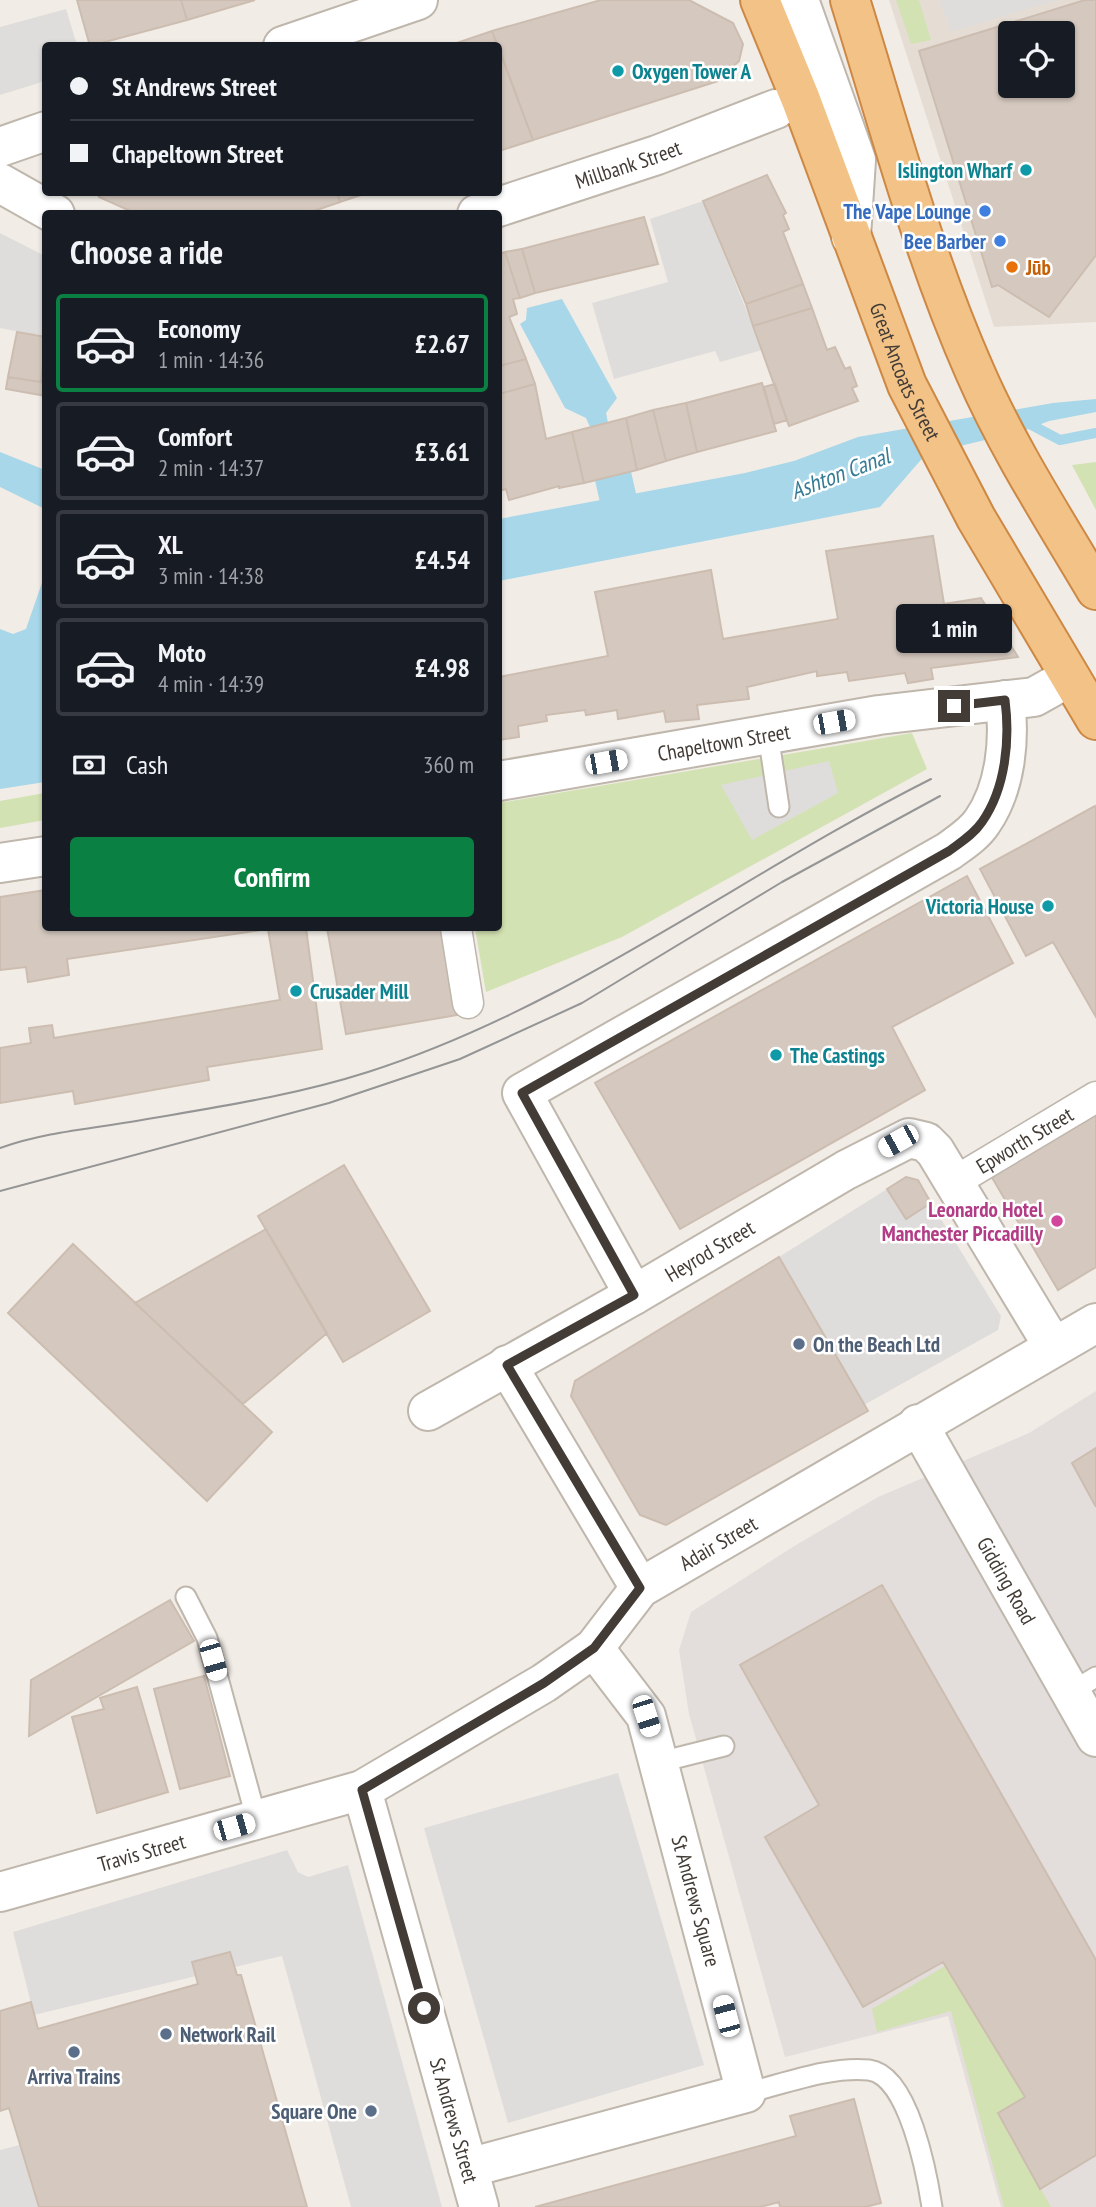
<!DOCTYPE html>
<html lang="en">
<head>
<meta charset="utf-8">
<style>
	body { margin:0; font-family:"PT Sans Narrow",sans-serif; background:#20242c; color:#f1f3f6; height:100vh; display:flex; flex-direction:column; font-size:26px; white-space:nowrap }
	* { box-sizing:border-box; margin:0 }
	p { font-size:23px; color:#9ea1a6 }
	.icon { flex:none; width:38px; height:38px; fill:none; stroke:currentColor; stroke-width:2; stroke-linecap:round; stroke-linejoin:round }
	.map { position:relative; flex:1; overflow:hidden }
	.side { position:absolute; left:42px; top:210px; width:460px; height:721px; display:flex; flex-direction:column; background:#171b24; border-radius:7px; box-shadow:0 2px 5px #0004 }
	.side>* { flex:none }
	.banner { position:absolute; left:42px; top:42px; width:460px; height:154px; border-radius:7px; box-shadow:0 2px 5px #0004; display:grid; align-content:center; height:154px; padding:0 28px; background:#171b24 }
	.controls { position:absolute; left:998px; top:21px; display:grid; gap:14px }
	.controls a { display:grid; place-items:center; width:77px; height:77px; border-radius:7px; background:#171b24; box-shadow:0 2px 5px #0004; font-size:35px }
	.end { position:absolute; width:32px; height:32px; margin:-16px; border:9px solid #433c36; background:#fff; box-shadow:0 0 0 4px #fff }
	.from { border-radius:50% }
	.bubble { position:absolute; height:49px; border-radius:7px; background:#171b24; box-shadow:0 2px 5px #0004; font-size:23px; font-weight:700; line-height:49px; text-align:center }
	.car { position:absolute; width:21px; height:42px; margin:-21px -10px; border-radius:9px; box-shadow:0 0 5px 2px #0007; background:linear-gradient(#fff 24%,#345 0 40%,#fff 0 76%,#345 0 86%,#fff 0) }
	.banner b { display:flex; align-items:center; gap:24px; height:66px; font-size:26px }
	.banner b+b { border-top:2px solid #363941 }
	.banner i { width:18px; height:18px; background:#f1f3f6 }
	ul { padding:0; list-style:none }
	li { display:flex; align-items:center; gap:21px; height:98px; margin:0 14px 10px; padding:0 14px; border:4px solid #363941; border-radius:7px }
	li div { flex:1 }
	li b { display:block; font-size:26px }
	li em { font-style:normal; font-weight:700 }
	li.selected { border-color:#0b8043 }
	li>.icon { width:63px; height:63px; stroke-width:1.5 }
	h2 { padding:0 28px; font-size:32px; line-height:84px }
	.pay { display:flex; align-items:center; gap:18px; height:77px; padding:0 28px; font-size:26px }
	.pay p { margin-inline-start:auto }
	.cta { display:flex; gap:14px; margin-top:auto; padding:14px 28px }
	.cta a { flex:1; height:80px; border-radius:7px; background:#0b8043; color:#fff; font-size:28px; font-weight:700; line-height:80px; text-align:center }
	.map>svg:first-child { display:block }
	.residential { fill:#e5ddd4; fill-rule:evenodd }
	.industrial { fill:#e3dedb }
	.green { fill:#d3e2b2 }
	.parking { fill:#dfdddb }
	.water { fill:#a7d7e9 }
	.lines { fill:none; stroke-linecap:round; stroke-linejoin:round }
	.stream { stroke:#a7d7e9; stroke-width:10 }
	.canal { stroke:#a7d7e9; stroke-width:37 }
	.building { fill:#d5c9bf; stroke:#ccbdb0; stroke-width:2; fill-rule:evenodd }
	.service-casing { stroke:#bfb6ac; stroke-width:23 }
	.pedestrian-casing { stroke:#bfb6ac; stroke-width:33 }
	.minor-casing { stroke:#bfb6ac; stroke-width:42 }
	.tertiary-casing { stroke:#bfb6ac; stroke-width:42 }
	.trunk-casing { stroke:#cd8844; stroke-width:42 }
	.service { stroke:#fff; stroke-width:19 }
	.pedestrian { stroke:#fff; stroke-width:30 }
	.minor { stroke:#fff; stroke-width:38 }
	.tertiary { stroke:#fff; stroke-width:38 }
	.trunk { stroke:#f2c287; stroke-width:38 }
	.tram { stroke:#959595; stroke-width:2 }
	.route { stroke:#433c36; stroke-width:9 }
	.culture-dot { fill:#0f9aa8; stroke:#fff; stroke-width:2.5 }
	.shop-dot { fill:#3f7fe0; stroke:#fff; stroke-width:2.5 }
	.food-dot { fill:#e8710a; stroke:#fff; stroke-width:2.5 }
	.hotel-dot { fill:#d1479c; stroke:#fff; stroke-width:2.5 }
	.service-dot { fill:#5c6f8a; stroke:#fff; stroke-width:2.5 }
	.labels { text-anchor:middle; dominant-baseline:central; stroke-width:5; stroke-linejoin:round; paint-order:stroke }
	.culture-label { font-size:21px; font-weight:bold; fill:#0d838f; stroke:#fff; text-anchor:start }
	.street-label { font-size:21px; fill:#433c36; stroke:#fff }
	.shop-label { font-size:21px; font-weight:bold; fill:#366cbe; stroke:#fff; text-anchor:end }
	.food-label { font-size:21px; font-weight:bold; fill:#c56008; stroke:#fff; text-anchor:start }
	.hotel-label { font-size:21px; font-weight:bold; fill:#b23c85; stroke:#fff; text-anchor:end }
	.service-label { font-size:21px; font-weight:bold; fill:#4e5e75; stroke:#fff; text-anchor:start }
	.water-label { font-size:23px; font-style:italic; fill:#367a95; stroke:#fff }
</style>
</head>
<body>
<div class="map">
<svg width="1096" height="2207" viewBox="0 0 1096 2207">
	<rect width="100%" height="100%" fill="#f1ece6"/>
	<path class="residential" d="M889 0H1096V322L994 327ZM1010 33H1062V86H1010Z"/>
	<path class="industrial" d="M1096 1391V2207H1001L948 2016 785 2057 689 1714 679 1650 691 1612 796 1545 878 1497 1029 1433Z"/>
	<path class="green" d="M896 0H919L931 40 911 44Z
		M1096 462V510L1072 465Z
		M912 733 927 769 622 937 486 992 475 928H499V803Z
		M45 793V820L0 828V801Z
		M945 1966 1025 2097 998 2113 1051 2207H1004L951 2011 877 2032 872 2009Z"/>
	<path class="parking" d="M939 0H1058L951 32Z
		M66 9 77 45 46 46 45 81 0 95V27Z
		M703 201 762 350 720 362 715 351 614 379 592 303 668 282 650 219Z
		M0 233 45 256V337L0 328Z
		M829 761 838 793 752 840 721 785Z
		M887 1189 906 1218 931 1203 1001 1316 998 1330 864 1405 779 1257Z
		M618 1773 704 2065 508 2123 424 1828Z
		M287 1850 298 1872 308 1877 348 1865 442 2207H351L282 1956 235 1967 230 1952 193 1962 196 1976 34 2015 13 1932Z
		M27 2143 44 2207H0V2150Z"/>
	<path class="water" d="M562 299 617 398 606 413 608 423 590 427 586 418 565 408 520 324 526 320 527 308Z
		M1096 399V412L1049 421 1023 431 926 454 880 507 499 581V519L745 473 794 461 858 437 1053 403Z
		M0 452 45 470V509L0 487Z
		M45 574V782L0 789V629L13 634 26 629Z"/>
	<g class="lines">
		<path class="stream" d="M1024 421 1060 440 1096 433"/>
		<path class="canal" d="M613 476 624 524"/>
	</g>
	<path class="building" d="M77 0H181L187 20 90 46Z
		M181 0H255L187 20Z
		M601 0H689L733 23 743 44 739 61 718 81 533 140 492 31Z
		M1085 0H1096V255L1049 317 998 285 992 287 919 51ZM1010 33H1062V86H1010Z
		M492 31 498 46H448Z
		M499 48 533 140 499 151Z
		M767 175 786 213 783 215 789 229 783 232 803 284 746 304 703 201Z
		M97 192H337L340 202 305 214H137L99 197Z
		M337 192H370L340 202Z
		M644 217 658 264 535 293 522 249Z
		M522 249 535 293 520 298 505 252Z
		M505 252 520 298 513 299 517 314 509 317 526 359 499 366V254Z
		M803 284 812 308 753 326 746 304Z
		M812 308 827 350 835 347 845 369 850 367 857 386 852 388 858 401 789 426 753 326Z
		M17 332 46 337 41 382 8 377Z
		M46 359V383L41 382Z
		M526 359 535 384 499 394V366Z
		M8 377 46 383V396L6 389Z
		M762 383 776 431 697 452 686 403Z
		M535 384 546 439 572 432 584 483 559 488V486L509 500 506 489 499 491V394Z
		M775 384 787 420 774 424 764 387Z
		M686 403 697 452 666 461 653 410Z
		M653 410 666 461 637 470 626 418Z
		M626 418 637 470 584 483 572 432Z
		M933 536 944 604 981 598 1018 657 931 668 933 679 908 683 905 673 849 681 847 672 817 676V671L747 687 749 699 697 705 699 719 666 722 664 711 618 719 617 710 586 715 585 710 546 715 547 721 518 726 519 737 499 740V677L608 656 595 592 711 570 723 639 838 619 826 551Z
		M1095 806 1096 809V1017L1053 942 1026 956 980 869Z
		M967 876 1013 963 892 1027 925 1090 680 1229 595 1083Z
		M46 890V928H306L322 1049 207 1067 209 1080 75 1104 73 1091 0 1103V1048L31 1043 29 1028 52 1025 54 1038 280 1000 268 929 67 959 69 975 28 982 26 967 0 970V897Z
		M327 928H442L457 1015 346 1034Z
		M1096 1111V1267L1058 1290 990 1174Z
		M344 1165 430 1311 343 1362 258 1216Z
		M906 1177 918 1180 931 1203 906 1219 887 1189Z
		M266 1229 327 1333 243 1404 135 1303Z
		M73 1244 272 1432 207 1501 8 1313Z
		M779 1257 868 1411 666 1525 640 1515 571 1396 575 1381Z
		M1096 1448V1507L1072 1463Z
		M882 1585 1096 1960V2155L1040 2189 998 2113 1025 2097 943 1962 863 2007 765 1837 819 1805 740 1665Z
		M170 1600 194 1641 29 1736 31 1680Z
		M204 1676 230 1776 180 1789 154 1689Z
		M137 1687 168 1792 97 1813 72 1717 104 1709 100 1698Z
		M230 1952 237 1975H241L307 2207H39L9 2108 0 2111V2011L31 2002 38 2029 198 1984 192 1962Z
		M854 2099 881 2203 865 2207H780L779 2202 760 2207H535L796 2136 790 2116Z"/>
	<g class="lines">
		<g class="service-casing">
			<path id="service" d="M768 734 779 807
				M186 1597 207 1638 257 1821
				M1071 1692 1096 1677
				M660 1762 724 1746
				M746 2093C784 2084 829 2066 869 2070 909 2075 927 2175 932 2207"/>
		</g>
		<g class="pedestrian-casing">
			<g id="pedestrian">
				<path d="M456 928 468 1003"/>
				<path id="s1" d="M954 1182 1096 1097"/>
			</g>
		</g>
		<g class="minor-casing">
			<g id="minor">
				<path d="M0 183 55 214"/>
				<path id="s2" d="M477 214 657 155 776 109"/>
				<path id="s3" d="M499 781 879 715 1034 697 1068 678"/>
				<path d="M0 863 46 856"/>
				<path d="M634 1295 522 1093 949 851C961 842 974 834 982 822 1006 788 1010 739 1005 700"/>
				<path d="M507 1365 640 1588"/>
				<path id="s4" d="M428 1411 634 1295 846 1170 909 1138 926 1142 935 1151 1053 1346"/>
				<path id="s5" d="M918 1424 1096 1737"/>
				<path id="s6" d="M362 1790 479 2207"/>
				<path id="s7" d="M0 1892 362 1790 544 1683 594 1648 640 1588 1096 1323"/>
				<path d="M468 2168 746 2093 646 1716 594 1648"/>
			</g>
		</g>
		<g class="tertiary-casing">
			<path id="tertiary" d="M799 0 856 160 851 237
				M283 46 418 0
				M0 147 46 131"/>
		</g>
		<g class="trunk-casing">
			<g id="trunk">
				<path id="s8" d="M760 0 801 100 907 385 976 518 1096 720"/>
				<path d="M850 0C889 125 922 252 975 372 1008 448 1054 519 1096 590"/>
			</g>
		</g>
		<use href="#service" class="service"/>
		<use href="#pedestrian" class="pedestrian"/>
		<use href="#minor" class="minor"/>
		<use href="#tertiary" class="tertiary"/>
		<use href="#trunk" class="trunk"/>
		<path class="tram" d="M0 1148C42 1133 86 1129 130 1122 210 1108 290 1097 368 1072 571 1007 742 874 931 779
			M0 1191 329 1103 460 1059 582 1003 782 882 940 796"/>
	</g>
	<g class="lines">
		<path class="route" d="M424 2008 362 1790 544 1683 594 1648 640 1588 507 1365 634 1295 522 1093 949 851C961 842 974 834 982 822 1006 788 1010 739 1005 700L954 706"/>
	</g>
	<g class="culture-dot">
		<circle cx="618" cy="71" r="7"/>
		<circle cx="1026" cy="170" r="7"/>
		<circle cx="1048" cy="906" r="7"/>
		<circle cx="296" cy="991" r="7"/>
		<circle cx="776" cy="1055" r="7"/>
	</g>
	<g class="shop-dot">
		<circle cx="985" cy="211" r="7"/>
		<circle cx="1000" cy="241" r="7"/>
	</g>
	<circle class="food-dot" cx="1012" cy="267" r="7"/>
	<circle class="hotel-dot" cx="1057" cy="1221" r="7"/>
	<g class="service-dot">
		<circle cx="799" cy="1344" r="7"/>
		<circle cx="166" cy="2034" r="7"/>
		<circle cx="74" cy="2052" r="7"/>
		<circle cx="371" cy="2111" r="7"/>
	</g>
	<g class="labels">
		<g class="culture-label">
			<text x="632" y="71">Oxygen Tower A</text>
			<text x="1012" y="170" text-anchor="end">Islington Wharf</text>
			<text x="1034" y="906" text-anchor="end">Victoria House</text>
			<text x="310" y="991">Crusader Mill</text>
			<text x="790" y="1055">The Castings</text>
		</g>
		<g class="street-label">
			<text stroke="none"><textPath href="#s2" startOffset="159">Millbank Street</textPath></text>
			<text stroke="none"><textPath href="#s8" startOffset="399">Great Ancoats Street</textPath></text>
			<text stroke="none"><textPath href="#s3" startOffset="228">Chapeltown Street</textPath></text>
			<text stroke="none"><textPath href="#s1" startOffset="82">Epworth Street</textPath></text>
			<text stroke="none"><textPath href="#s4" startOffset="324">Heyrod Street</textPath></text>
			<text stroke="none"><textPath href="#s7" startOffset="814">Adair Street</textPath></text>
			<text stroke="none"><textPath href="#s5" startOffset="180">Gidding Road</textPath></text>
			<text stroke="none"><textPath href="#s7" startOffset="147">Travis Street</textPath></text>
			<text transform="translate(696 1901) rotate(75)">St Andrews Square</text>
			<text stroke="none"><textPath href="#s6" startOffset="343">St Andrews Street</textPath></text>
		</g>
		<g class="shop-label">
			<text x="971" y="211">The Vape Lounge</text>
			<text x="986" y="241">Bee Barber</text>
		</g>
		<g class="food-label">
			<text x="1026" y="267">Jūb</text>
		</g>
		<g class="hotel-label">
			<text x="1043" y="1209">Leonardo Hotel<tspan x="1043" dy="24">Manchester Piccadilly</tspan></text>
		</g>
		<g class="service-label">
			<text x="813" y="1344">On the Beach Ltd</text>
			<text x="180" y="2034">Network Rail</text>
			<text x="74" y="2076" text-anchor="middle">Arriva Trains</text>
			<text x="357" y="2111" text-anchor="end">Square One</text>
		</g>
		<g class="water-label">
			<text transform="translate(840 473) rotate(-21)">Ashton Canal</text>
		</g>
	</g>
</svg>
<div class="controls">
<a><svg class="icon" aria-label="locate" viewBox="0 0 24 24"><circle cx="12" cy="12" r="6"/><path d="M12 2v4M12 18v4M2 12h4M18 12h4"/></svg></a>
</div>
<i class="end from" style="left:424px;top:2008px"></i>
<i class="end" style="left:954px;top:706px"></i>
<div class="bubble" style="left:896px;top:604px;width:116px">1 min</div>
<i class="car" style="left:834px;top:722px;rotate:80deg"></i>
<i class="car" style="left:606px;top:762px;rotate:80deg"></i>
<i class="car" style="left:898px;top:1141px;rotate:241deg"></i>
<i class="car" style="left:213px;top:1660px;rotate:164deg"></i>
<i class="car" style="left:646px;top:1716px;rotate:162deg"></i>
<i class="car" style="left:234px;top:1827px;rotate:74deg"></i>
<i class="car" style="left:726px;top:2016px;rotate:345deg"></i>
<div class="banner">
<b><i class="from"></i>St Andrews Street</b>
<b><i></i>Chapeltown Street</b>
</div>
<section class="side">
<h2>Choose a ride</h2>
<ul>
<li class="selected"><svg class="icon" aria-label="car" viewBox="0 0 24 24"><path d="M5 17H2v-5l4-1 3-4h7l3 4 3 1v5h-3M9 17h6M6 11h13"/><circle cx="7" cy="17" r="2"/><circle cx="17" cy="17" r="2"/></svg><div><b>Economy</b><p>1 min · 14:36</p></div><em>£2.67</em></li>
<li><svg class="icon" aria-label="car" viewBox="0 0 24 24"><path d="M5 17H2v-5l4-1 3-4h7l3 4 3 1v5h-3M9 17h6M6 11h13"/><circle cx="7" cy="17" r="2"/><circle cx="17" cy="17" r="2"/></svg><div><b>Comfort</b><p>2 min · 14:37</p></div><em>£3.61</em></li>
<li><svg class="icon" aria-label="car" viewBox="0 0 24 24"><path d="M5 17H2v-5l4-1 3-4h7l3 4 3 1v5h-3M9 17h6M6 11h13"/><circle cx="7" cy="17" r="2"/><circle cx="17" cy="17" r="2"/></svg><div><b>XL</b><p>3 min · 14:38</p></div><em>£4.54</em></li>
<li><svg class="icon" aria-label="car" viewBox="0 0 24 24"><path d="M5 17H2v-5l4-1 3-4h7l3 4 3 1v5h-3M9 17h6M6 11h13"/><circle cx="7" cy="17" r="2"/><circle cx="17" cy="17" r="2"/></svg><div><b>Moto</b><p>4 min · 14:39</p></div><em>£4.98</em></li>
</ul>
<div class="pay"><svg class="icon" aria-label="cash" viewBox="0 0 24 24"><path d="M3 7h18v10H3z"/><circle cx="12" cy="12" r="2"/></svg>Cash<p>360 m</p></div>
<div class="cta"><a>Confirm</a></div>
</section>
</div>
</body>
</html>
